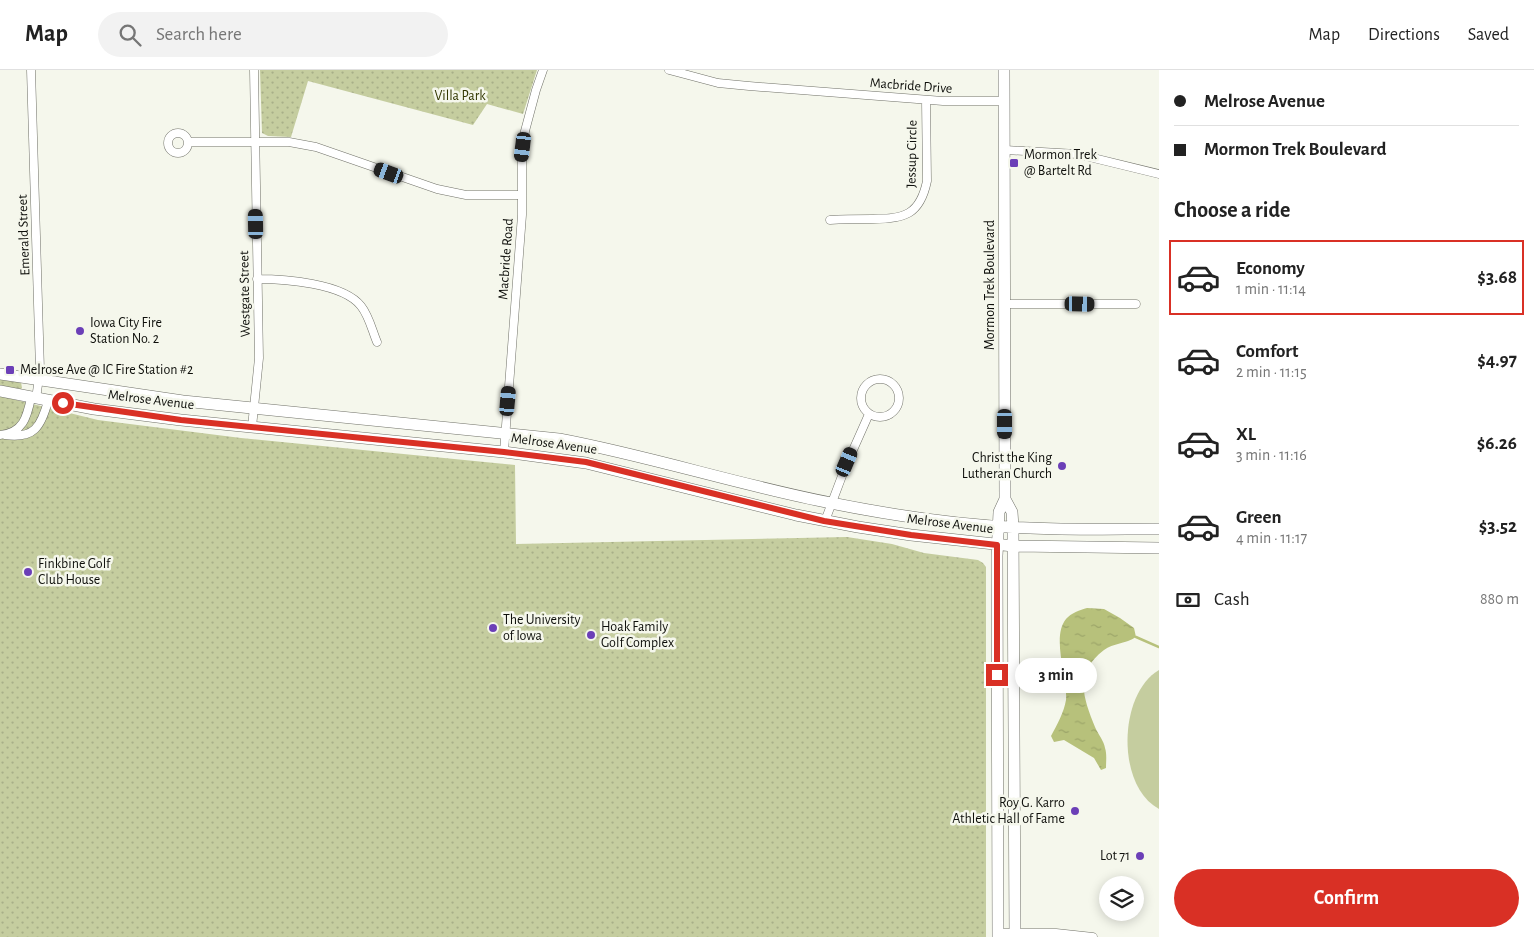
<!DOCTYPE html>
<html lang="en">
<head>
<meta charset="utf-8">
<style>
	body { margin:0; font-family:"Alegreya Sans",sans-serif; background:#f2f2f2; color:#222; height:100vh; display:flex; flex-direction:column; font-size:19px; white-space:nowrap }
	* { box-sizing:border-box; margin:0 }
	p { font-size:16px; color:#767676 }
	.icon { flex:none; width:28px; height:28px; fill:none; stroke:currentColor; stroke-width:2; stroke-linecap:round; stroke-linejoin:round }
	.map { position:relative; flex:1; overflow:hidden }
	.sheet { display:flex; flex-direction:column; background:#fff; width:375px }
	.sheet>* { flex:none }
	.banner { display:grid; align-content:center; height:110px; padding:0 15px; background:#fff }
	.fabs { position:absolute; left:1099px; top:806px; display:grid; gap:10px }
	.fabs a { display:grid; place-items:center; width:45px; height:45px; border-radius:50%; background:#fff; box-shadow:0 2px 12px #0003; font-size:25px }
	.end { position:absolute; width:22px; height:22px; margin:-11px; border:6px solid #d93025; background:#fff; box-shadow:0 0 0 2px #fff }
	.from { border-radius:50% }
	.bubble { position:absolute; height:35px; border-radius:18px; background:#fff; box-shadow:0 2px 12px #0003; font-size:16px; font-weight:700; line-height:35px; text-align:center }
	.car { position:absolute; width:15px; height:30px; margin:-15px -8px; border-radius:6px; box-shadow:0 0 4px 1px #0007; background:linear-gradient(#222 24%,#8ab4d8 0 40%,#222 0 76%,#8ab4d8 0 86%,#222 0) }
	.banner b { display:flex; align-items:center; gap:18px; height:48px; font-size:19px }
	.banner b+b { border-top:1px solid #e0e0e0 }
	.banner i { width:12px; height:12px; background:#222 }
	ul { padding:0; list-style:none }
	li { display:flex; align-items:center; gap:15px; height:75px; margin:0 10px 8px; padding:0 5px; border:2px solid transparent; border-radius:0px }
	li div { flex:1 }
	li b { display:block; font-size:19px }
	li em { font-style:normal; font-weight:700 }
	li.active { border-color:#d93025 }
	li>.icon { width:45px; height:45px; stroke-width:1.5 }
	h2 { padding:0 15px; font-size:22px; line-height:60px }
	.pay { display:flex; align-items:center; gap:12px; height:55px; padding:0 15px; font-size:19px }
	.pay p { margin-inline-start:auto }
	.button { display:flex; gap:10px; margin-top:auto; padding:10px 15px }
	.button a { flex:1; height:58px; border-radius:30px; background:#d93025; color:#fff; font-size:20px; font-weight:700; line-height:58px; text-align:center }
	header { display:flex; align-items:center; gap:30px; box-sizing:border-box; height:70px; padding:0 25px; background:#fff; border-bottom:1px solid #e0e0e0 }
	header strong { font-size:24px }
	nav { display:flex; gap:28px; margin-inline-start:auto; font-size:18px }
	.search { width:350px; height:45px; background:#f2f2f2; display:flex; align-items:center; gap:12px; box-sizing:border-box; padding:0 18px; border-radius:28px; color:#767676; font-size:19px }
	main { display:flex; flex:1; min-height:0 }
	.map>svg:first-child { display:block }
	.grass { fill:url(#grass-dots) }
	.pitch { fill:#c5cd9f }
	.water { fill:url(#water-ripples) }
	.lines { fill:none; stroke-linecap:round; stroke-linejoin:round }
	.stream { stroke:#b7c17b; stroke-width:2.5 }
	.street-casing { stroke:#707168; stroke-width:9 }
	.secondary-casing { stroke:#707168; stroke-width:12 }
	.street { stroke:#fff; stroke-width:8 }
	.secondary { stroke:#fff; stroke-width:11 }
	.route { stroke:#d93025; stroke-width:6 }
	.poi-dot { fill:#6b3fb7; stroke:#f5f7ec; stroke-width:2 }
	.labels { text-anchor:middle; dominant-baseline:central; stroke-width:5; stroke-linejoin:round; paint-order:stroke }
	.street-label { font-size:14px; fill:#0e0f0b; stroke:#f5f7ec }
	.park-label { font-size:14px; fill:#323700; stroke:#f5f7ec }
	.poi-label { font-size:14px; fill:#0e0f0b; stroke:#f5f7ec; text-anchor:start }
</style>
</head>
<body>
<header>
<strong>Map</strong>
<div class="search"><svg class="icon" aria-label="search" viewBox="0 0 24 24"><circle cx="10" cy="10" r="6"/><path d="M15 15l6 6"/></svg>Search here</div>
<nav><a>Map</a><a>Directions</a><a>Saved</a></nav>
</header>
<main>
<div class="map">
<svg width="1159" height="867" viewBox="0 0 1159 867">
	<defs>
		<pattern id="grass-dots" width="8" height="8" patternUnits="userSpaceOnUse" patternTransform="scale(1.25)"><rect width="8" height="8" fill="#c5cd9f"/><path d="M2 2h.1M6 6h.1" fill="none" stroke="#a8af88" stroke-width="1.8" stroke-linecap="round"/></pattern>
		<pattern id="water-ripples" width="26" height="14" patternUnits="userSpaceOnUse" patternTransform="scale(1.25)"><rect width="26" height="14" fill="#b7c17b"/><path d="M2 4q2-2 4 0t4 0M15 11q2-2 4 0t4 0" fill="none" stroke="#9ca569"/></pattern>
	</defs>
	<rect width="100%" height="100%" fill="#f5f7ec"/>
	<path class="grass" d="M260 0H537L523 44 487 34 473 55 308 11 291 67 268 66 262 63Z
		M0 308 21 312 22 318 21 319 0 317Z
		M0 326 98 350 241 368 515 395 516 474 847 467 892 474 924 483 978 490 983 493 986 497V867H0Z"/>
	<path class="pitch" d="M1159 600V739C1116 716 1118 624 1159 600Z"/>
	<path class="water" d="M1087 538 1104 539 1120 548 1134 558 1136 567C1126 574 1113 573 1104 580 1074 603 1083 627 1095 657 1098 664 1104 671 1105 678 1107 684 1106 691 1106 698L1101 700 1094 688 1064 670 1054 672 1051 666C1057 655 1064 642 1066 630 1068 609 1051 567 1066 549 1071 543 1080 540 1087 538Z"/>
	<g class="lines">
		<path class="stream" d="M1136 567 1159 577"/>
		<g class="street-casing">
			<path id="street" d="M31 0 40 300 36 329
				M669 0 718 13 749 16 943 31H1004
				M168 73a10 10 0 1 1 20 0a10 10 0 1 1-20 0Z
				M188 72H289L316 77 437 119 466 125H522
				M1005 80 1077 84 1159 104
				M830 150C845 149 859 149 873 149 904 149 920 145 927 111L926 30
				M257 209C284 209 343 213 361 236 369 246 372 260 377 272
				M1005 234H1136
				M861 328a19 19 0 1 1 38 0a19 19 0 1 1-38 0Z
				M252 357 259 288 254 0
				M0 365C23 363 27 347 31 328
				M5 365C34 369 41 357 48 331
				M504 382 522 145V92L525 61 536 20 543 0
				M825 451 845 398 869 344
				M998 863H1056L1093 867"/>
		</g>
		<g class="secondary-casing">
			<path id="secondary" d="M0 304 183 331 559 369C650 386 739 415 831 433 896 446 964 456 1030 458 1073 460 1116 459 1159 459
				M0 321 94 339 181 350 504 382 586 393 796 445 858 457 911 465 1013 476 1159 478
				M1005 429 1012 442 1013 457 1015 867
				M998 867 997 486 999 442 1005 429 1004 0"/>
		</g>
		<use href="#street" class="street"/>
		<use href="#secondary" class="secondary"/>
	</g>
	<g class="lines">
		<path class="route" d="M63 333 181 350 504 382 586 392 824 451 911 465 997 475V605"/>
	</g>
	<g class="poi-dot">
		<rect x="1009" y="88" width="10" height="10" rx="2.5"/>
		<circle cx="80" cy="261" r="5"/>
		<rect x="5" y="295" width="10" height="10" rx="2.5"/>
		<circle cx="1062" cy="396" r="5"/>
		<circle cx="28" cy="502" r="5"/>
		<circle cx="493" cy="558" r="5"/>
		<circle cx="591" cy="565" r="5"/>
		<circle cx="1075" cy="741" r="5"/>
		<circle cx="1140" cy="786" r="5"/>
	</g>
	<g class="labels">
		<g class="street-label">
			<text transform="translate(911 16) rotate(4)">Macbride Drive</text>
			<text transform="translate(912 84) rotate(-89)">Jessup Circle</text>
			<text transform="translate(24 165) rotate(-92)">Emerald Street</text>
			<text transform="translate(506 189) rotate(-86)">Macbride Road</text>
			<text transform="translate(990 215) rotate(-90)">Mormon Trek Boulevard</text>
			<text transform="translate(245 224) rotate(-91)">Westgate Street</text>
			<text transform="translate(151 330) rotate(7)">Melrose Avenue</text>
			<text transform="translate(554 374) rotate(8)">Melrose Avenue</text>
			<text transform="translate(950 454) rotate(7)">Melrose Avenue</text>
		</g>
		<g class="park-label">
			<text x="460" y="26">Villa Park</text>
		</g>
		<g class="poi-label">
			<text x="1024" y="85">Mormon Trek<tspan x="1024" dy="16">@ Bartelt Rd</tspan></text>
			<text x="90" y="253">Iowa City Fire<tspan x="90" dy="16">Station No. 2</tspan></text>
			<text x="20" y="300">Melrose Ave @ IC Fire Station #2</text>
			<text x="1052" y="388" text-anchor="end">Christ the King<tspan x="1052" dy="16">Lutheran Church</tspan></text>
			<text x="38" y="494">Finkbine Golf<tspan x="38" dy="16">Club House</tspan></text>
			<text x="503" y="550">The University<tspan x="503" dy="16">of Iowa</tspan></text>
			<text x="601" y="557">Hoak Family<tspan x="601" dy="16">Golf Complex</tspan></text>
			<text x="1065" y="733" text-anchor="end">Roy G. Karro<tspan x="1065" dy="16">Athletic Hall of Fame</tspan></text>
			<text x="1130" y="786" text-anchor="end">Lot 71</text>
		</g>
	</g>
</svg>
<div class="fabs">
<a><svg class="icon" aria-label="layers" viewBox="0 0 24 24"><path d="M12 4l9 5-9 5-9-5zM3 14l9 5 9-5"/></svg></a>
</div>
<i class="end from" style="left:63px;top:333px"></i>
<i class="end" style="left:997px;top:605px"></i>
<div class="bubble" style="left:1015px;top:588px;width:82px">3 min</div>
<i class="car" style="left:523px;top:77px;rotate:187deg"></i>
<i class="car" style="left:389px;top:103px;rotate:290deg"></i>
<i class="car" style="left:256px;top:154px;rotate:359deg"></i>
<i class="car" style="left:1080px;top:234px;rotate:91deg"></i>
<i class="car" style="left:508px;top:331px;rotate:5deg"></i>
<i class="car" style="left:1005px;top:354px;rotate:180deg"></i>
<i class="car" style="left:847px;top:392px;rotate:23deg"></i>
</div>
<section class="sheet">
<div class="banner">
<b><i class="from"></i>Melrose Avenue</b>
<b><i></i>Mormon Trek Boulevard</b>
</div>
<h2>Choose a ride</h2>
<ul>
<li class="active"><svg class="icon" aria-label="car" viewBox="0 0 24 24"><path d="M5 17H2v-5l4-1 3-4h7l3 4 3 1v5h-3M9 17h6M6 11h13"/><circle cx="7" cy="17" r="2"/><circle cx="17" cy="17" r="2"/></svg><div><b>Economy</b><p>1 min · 11:14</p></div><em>$3.68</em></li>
<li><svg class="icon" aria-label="car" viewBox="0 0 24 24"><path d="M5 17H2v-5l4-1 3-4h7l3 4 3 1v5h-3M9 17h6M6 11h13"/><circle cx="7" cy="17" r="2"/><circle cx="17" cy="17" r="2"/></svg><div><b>Comfort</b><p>2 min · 11:15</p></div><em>$4.97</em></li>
<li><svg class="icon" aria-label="car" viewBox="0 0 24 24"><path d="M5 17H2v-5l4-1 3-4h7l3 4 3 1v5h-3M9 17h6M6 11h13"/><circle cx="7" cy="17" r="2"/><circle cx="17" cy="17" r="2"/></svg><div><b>XL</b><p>3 min · 11:16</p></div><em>$6.26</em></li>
<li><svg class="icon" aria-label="car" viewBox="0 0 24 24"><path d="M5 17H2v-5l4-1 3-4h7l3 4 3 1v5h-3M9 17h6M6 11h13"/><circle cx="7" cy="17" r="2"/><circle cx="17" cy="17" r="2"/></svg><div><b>Green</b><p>4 min · 11:17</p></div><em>$3.52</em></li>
</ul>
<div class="pay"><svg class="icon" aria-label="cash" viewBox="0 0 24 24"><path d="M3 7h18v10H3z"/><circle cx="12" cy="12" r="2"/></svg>Cash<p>880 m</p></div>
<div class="button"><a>Confirm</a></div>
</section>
</main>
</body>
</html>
